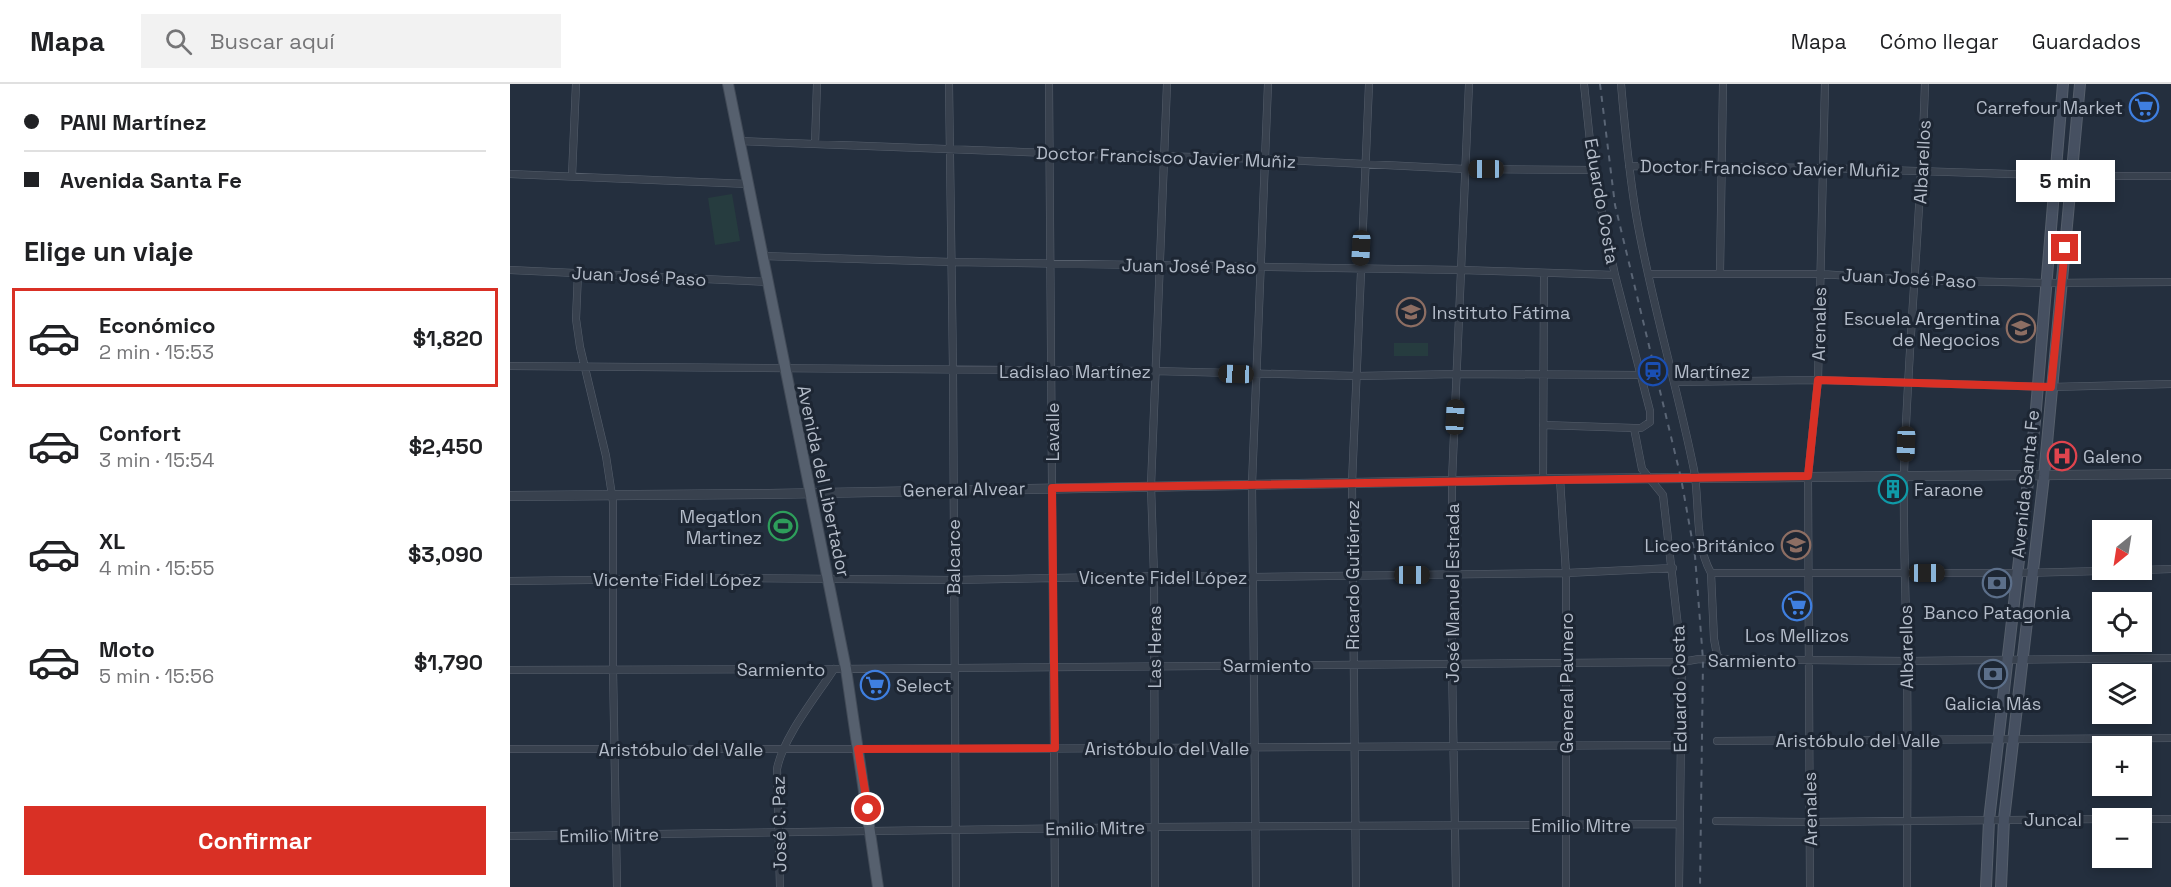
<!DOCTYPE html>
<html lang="es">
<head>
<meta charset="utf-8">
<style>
	body { margin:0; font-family:"Space Grotesk",sans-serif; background:#f2f2f2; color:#202124; height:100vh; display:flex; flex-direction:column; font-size:22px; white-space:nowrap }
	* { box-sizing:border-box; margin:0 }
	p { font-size:20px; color:#757577 }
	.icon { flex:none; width:33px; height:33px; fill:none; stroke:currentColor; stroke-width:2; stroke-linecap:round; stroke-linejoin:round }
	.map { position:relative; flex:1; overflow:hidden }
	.panel { display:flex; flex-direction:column; background:#fff; width:510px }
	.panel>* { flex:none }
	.hud { display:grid; align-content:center; height:132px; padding:0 24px; background:#fff }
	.needle { width:39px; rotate:210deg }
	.fabs { position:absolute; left:1582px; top:436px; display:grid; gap:12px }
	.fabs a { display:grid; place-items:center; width:60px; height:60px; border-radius:0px; background:#fff; box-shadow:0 3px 9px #0003; font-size:30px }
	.end { position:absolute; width:27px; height:27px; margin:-14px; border:8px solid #d93025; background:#fff; box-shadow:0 0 0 3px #fff }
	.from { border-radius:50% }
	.bubble { position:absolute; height:42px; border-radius:0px; background:#fff; box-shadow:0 3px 9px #0003; font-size:20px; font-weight:700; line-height:42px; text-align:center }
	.car { position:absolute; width:18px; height:36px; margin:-18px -9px; border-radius:8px; box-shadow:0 0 4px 2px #0007; background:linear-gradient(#222 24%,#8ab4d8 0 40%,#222 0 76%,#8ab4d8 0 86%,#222 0) }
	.hud b { display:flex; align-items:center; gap:21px; height:57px; font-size:22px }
	.hud b+b { border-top:2px solid #e0e0e0 }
	.hud i { width:15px; height:15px; background:#202124 }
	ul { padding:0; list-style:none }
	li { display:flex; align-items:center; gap:18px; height:99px; margin:0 12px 9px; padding:0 12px; border:3px solid transparent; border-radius:0px }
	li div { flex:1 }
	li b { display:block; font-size:22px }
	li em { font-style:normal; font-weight:700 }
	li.current { border-color:#d93025 }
	li>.icon { width:54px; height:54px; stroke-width:1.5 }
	h2 { padding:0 24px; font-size:27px; line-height:72px }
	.action { display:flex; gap:12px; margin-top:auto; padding:12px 24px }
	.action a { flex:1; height:69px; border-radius:0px; background:#d93025; color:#fff; font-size:24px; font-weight:700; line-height:69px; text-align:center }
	header { display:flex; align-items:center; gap:36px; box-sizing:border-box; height:84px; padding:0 30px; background:#fff; border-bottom:2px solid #e0e0e0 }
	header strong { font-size:28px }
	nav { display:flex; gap:33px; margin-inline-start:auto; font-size:21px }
	.search { width:420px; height:54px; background:#f2f2f2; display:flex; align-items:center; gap:15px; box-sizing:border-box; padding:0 21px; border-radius:0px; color:#757577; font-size:22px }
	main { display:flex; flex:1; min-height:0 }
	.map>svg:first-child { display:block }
	.green { fill:#263c3f }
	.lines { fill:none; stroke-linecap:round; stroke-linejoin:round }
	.minor-casing { stroke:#565f6c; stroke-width:8 }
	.tertiary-casing { stroke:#565f6c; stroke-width:10 }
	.secondary-casing { stroke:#565f6c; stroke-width:12 }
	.primary-casing { stroke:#414a57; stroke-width:12 }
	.minor { stroke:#38414e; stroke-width:7 }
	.tertiary { stroke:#38414e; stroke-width:9 }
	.secondary { stroke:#465061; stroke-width:10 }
	.primary { stroke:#56606e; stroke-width:10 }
	.rail { stroke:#5a6575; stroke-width:2; stroke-dasharray:6 6; stroke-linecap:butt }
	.route { stroke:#d93025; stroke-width:8 }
	.labels { text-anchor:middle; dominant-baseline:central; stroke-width:6; stroke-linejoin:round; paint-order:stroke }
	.poi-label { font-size:18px; fill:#b4bcc9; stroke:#1d2633; text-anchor:start }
	.street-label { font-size:18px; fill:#b4bcc9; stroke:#1d2633 }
</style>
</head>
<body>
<header>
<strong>Mapa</strong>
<div class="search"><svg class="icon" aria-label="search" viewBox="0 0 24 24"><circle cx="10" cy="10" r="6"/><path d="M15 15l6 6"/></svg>Buscar aquí</div>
<nav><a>Mapa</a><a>Cómo llegar</a><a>Guardados</a></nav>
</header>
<main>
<section class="panel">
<div class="hud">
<b><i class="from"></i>PANI Martínez</b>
<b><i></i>Avenida Santa Fe</b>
</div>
<h2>Elige un viaje</h2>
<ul>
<li class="current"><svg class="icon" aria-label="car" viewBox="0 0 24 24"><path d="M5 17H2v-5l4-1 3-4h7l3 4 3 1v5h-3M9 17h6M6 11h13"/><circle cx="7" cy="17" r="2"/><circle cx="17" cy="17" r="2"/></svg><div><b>Económico</b><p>2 min · 15:53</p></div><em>$1,820</em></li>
<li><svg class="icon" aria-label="car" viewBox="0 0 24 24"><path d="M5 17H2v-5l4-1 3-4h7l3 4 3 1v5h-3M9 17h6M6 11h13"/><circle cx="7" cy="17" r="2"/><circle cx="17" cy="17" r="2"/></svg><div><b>Confort</b><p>3 min · 15:54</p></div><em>$2,450</em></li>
<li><svg class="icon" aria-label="car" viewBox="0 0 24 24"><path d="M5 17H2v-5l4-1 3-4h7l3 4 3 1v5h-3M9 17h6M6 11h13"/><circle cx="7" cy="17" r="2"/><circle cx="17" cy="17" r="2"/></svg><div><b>XL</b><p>4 min · 15:55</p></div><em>$3,090</em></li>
<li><svg class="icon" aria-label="car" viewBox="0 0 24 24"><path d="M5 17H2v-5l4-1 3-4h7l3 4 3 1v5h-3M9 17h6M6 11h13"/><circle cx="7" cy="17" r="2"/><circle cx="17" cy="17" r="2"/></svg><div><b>Moto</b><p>5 min · 15:56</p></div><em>$1,790</em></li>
</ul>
<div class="action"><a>Confirmar</a></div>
</section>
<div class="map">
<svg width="1661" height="803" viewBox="0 0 1661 803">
	<rect width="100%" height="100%" fill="#242f3e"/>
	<path class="green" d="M222 110 230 157 205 161 198 114Z
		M884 259H918V272H884Z"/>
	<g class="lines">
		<g class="minor-casing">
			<path id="minor" d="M439 0 443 286 446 803
				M539 0 545 803
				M1111 0C1115 46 1119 91 1127 136 1142 220 1167 302 1184 386 1190 419 1184 458 1201 489L1204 555 1207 571 1212 576
				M229 57 540 69 756 75 955 85 1083 86
				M305 60 307 0
				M1119 82 1313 84 1561 92H1661
				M0 90 238 100
				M62 92 66 0
				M253 172 441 178 951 186 1105 191
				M0 186 258 198
				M68 189 66 235 70 263 96 372 103 418V585L107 803
				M1210 189 1213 0
				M1139 190H1310L1405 196 1537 199 1661 198
				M0 282 644 287 847 292 947 290 1129 291
				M1165 298 1308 296 1541 303 1661 300
				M1033 341 1124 344H1131L1140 338V327L1105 191 1083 86 1074 0
				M1124 344 1132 385 1153 411 1172 578 1169 803
				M1033 395 1034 190
				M1050 395 1056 489V803
				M1632 486 1661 485
				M1201 489H1508L1630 486
				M0 497 239 494 443 496 644 492 743 493 1056 489 1163 484
				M0 586 324 585 1172 578 1189 575 1397 577 1661 574
				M1207 657 1661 654
				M0 665H445L1170 661
				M1632 735H1661
				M1206 737 1300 738 1593 735
				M0 752 645 743 1169 740
				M270 803 267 685C273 653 306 613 324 585
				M645 803 644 492 641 402 657 0
				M746 803 742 400 758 0
				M846 803 842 399 859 0
				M946 803 942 580V397L959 0
				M1300 803 1298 392 1308 296 1315 0
				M1397 803C1397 729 1398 655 1397 581 1396 517 1393 454 1394 390 1398 260 1411 130 1415 0"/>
		</g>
		<g class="tertiary-casing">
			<path id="tertiary" d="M0 412 259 410 1050 395 1661 390"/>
		</g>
		<g class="secondary-casing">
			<path id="secondary" d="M1476 803 1479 736 1525 337 1553 0
				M1491 803 1494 735 1534 392 1570 0"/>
		</g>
		<g class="primary-casing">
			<path id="primary" d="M218 0 336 585 368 803"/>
		</g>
		<use href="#minor" class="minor"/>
		<use href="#tertiary" class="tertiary"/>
		<use href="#secondary" class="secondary"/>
		<use href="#primary" class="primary"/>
		<path class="rail" d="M1090 0 1105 121 1171 394 1185 472 1193 576 1190 803"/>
	</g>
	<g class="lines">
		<path class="route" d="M358 725 348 665 545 664 542 404 1298 392 1308 296 1541 303 1555 164"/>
	</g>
	<defs>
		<g id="supermarket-ring" transform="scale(1.5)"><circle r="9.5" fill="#1d2633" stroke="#3f7fe0" stroke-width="1.5"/><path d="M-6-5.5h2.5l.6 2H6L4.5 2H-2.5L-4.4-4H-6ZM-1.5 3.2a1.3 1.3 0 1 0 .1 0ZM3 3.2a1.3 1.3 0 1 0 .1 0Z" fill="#3f7fe0"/></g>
		<g id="school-ring" transform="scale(1.5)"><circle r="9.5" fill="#1d2633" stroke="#8d6e63" stroke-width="1.5"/><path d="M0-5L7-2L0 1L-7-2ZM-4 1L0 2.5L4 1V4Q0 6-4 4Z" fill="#8d6e63"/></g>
		<g id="university-ring" transform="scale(1.5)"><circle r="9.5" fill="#1d2633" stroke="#8d6e63" stroke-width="1.5"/><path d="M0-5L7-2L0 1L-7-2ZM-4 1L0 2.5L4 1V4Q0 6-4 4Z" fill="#8d6e63"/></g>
		<g id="station-ring" transform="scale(1.5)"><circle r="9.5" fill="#1d2633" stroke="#1a4fb4" stroke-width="1.5"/><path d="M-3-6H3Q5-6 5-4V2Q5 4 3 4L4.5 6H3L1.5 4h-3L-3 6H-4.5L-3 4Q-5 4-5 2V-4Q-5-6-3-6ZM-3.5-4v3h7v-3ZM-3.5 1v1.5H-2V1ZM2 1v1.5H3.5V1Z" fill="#1a4fb4"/></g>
		<g id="hospital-ring" transform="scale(1.5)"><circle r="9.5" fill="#1d2633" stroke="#e0444e" stroke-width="1.5"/><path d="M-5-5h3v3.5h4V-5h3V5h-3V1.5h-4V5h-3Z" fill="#e0444e"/></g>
		<g id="building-ring" transform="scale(1.5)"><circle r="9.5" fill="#1d2633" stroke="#0f9aa8" stroke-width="1.5"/><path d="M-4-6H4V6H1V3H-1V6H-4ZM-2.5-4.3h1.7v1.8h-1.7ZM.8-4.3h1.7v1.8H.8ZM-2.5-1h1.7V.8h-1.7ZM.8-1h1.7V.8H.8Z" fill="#0f9aa8"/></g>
		<g id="stadium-ring" transform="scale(1.5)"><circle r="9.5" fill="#1d2633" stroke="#2e9e5b" stroke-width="1.5"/><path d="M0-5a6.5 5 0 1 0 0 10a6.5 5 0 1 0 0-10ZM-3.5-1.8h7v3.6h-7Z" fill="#2e9e5b"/></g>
		<g id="bank-ring" transform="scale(1.5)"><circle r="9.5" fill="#1d2633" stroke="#5c6f8a" stroke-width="1.5"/><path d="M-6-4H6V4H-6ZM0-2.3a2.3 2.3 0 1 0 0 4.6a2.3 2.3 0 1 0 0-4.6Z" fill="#5c6f8a"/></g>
	</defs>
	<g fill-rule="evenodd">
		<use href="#supermarket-ring" x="1634" y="23"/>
		<use href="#school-ring" x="901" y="228"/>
		<use href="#university-ring" x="1511" y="244"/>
		<use href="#station-ring" x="1143" y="287"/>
		<use href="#hospital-ring" x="1552" y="372"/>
		<use href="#building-ring" x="1383" y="405"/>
		<use href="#stadium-ring" x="273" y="442"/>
		<use href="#university-ring" x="1286" y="461"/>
		<use href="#bank-ring" x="1487" y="499"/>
		<use href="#supermarket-ring" x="1287" y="522"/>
		<use href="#bank-ring" x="1483" y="590"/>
		<use href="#supermarket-ring" x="365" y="601"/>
	</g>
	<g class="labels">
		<g class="poi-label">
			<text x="1613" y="23" text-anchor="end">Carrefour Market</text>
			<text x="922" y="228">Instituto Fátima</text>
			<text x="1490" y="234" text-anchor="end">Escuela Argentina<tspan x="1490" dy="21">de Negocios</tspan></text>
			<text x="1164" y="287">Martínez</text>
			<text x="1573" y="372">Galeno</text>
			<text x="1404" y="405">Faraone</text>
			<text x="252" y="432" text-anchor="end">Megatlon<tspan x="252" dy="21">Martinez</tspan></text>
			<text x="1265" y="461" text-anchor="end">Liceo Británico</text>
			<text x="1487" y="528" text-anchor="middle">Banco Patagonia</text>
			<text x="1287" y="551" text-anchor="middle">Los Mellizos</text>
			<text x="386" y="601">Select</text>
			<text x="1483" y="619" text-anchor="middle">Galicia Más</text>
		</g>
		<g class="street-label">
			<text transform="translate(656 73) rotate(2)">Doctor Francisco Javier Muñiz</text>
			<text transform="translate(1412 78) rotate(-87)">Albarellos</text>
			<text transform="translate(1260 84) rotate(1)">Doctor Francisco Javier Muñiz</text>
			<text transform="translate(1092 117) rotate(80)">Eduardo Costa</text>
			<text transform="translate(679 182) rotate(1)">Juan José Paso</text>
			<text transform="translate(129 192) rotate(3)">Juan José Paso</text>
			<text transform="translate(1399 194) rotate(3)">Juan José Paso</text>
			<text transform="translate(1309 240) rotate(-89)">Arenales</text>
			<text x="565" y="287">Ladislao Martínez</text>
			<text transform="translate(542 348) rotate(-90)">Lavalle</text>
			<text transform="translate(314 397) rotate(78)">Avenida del Libertador</text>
			<text transform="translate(1515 400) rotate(-84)">Avenida Santa Fe</text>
			<text transform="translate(454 405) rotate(-1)">General Alvear</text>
			<text transform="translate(443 473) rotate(-90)">Balcarce</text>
			<text transform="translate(842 491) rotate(-90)">Ricardo Gutiérrez</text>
			<text x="653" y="493">Vicente Fidel López</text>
			<text x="167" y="495">Vicente Fidel López</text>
			<text transform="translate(942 509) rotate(-90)">José Manuel Estrada</text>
			<text transform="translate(644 563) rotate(-90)">Las Heras</text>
			<text transform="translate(1396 563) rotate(-91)">Albarellos</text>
			<text x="1242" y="576">Sarmiento</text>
			<text x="757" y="581">Sarmiento</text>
			<text x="271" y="585">Sarmiento</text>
			<text transform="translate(1056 599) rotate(-90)">General Paunero</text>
			<text transform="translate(1169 605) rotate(-91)">Eduardo Costa</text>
			<text x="1348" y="656">Aristóbulo del Valle</text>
			<text x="657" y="664">Aristóbulo del Valle</text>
			<text x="171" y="665">Aristóbulo del Valle</text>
			<text transform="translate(1300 725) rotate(-91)">Arenales</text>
			<text x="1543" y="735">Juncal</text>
			<text transform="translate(269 740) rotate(-91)">José C. Paz</text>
			<text x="1071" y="741">Emilio Mitre</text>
			<text transform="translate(585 744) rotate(-1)">Emilio Mitre</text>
			<text transform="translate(99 751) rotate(-1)">Emilio Mitre</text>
		</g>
	</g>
</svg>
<div class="fabs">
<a><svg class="needle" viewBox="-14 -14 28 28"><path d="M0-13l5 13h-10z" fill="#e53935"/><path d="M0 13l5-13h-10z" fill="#757577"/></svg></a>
<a><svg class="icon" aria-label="locate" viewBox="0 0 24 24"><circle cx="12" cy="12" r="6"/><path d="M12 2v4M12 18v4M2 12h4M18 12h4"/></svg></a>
<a><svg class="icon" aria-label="layers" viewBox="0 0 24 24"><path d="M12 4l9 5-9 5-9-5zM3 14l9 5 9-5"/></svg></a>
<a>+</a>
<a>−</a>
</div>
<i class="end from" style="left:358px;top:725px"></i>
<i class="end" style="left:1555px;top:164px"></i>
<div class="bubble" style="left:1506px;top:76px;width:99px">5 min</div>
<i class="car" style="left:976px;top:85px;rotate:270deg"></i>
<i class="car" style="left:851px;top:164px;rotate:183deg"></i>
<i class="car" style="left:726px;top:290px;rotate:272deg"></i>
<i class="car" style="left:945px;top:333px;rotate:3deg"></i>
<i class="car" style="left:1396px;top:360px;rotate:182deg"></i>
<i class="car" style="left:1417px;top:489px;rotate:90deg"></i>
<i class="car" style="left:902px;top:491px;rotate:90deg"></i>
</div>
</main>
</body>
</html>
